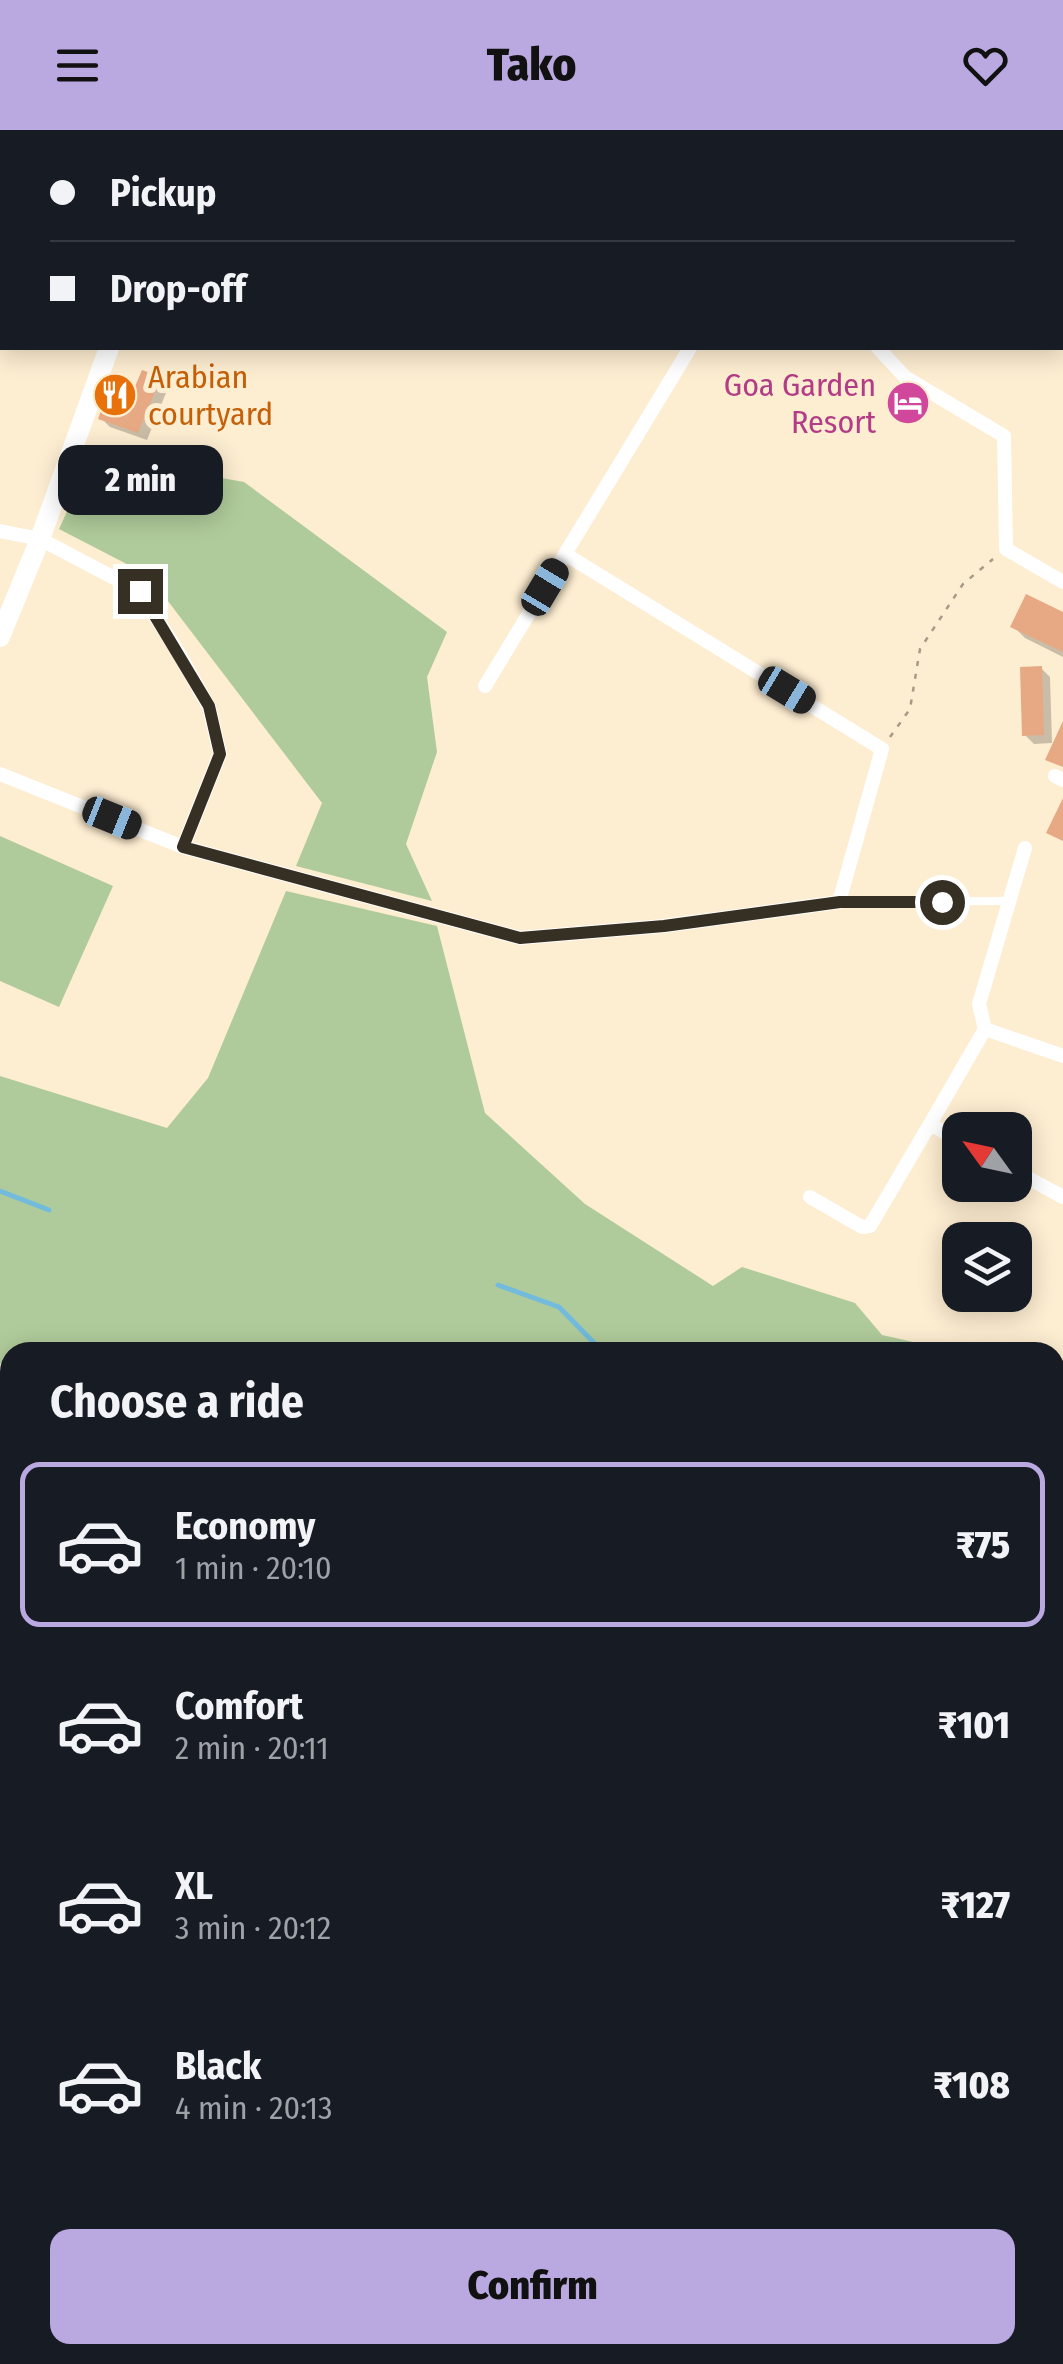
<!DOCTYPE html>
<html lang="en">
<head>
<meta charset="utf-8">
<style>
	body { margin:0; font-family:"Fira Sans Condensed",sans-serif; background:#20242c; color:#f1f3f6; height:100vh; display:flex; flex-direction:column; font-size:38px; white-space:nowrap }
	* { box-sizing:border-box; margin:0 }
	p { font-size:32px; color:#9ea1a6 }
	.icon { flex:none; width:55px; height:55px; fill:none; stroke:currentColor; stroke-width:2; stroke-linecap:round; stroke-linejoin:round }
	.map { position:relative; flex:1; overflow:hidden }
	.drawer { position:absolute; left:0px; top:1212px; width:1065px; height:1022px; display:flex; flex-direction:column; background:#171b24; border-radius:30px 30px 0 0; box-shadow:0 5px 25px #0003 }
	.drawer>* { flex:none }
	.banner { position:absolute; left:0px; top:0px; width:1065px; height:220px; box-shadow:0 5px 25px #0003; display:grid; align-content:center; height:220px; padding:0 50px; background:#171b24 }
	.needle { width:65px; rotate:303deg }
	.fabs { position:absolute; left:942px; top:982px; display:grid; gap:20px }
	.fabs a { display:grid; place-items:center; width:90px; height:90px; border-radius:20px; background:#171b24; box-shadow:0 5px 25px #0003; font-size:50px }
	.end { position:absolute; width:45px; height:45px; margin:-22px; border:12px solid #352f24; background:#fff; box-shadow:0 0 0 5px #fff }
	.from { border-radius:50% }
	.bubble { position:absolute; height:70px; border-radius:20px; background:#171b24; box-shadow:0 5px 25px #0003; font-size:32px; font-weight:800; line-height:70px; text-align:center }
	.car { position:absolute; width:30px; height:60px; margin:-30px -15px; border-radius:12px; box-shadow:0 0 8px 2px #0007; background:linear-gradient(#222 24%,#8ab4d8 0 40%,#222 0 76%,#8ab4d8 0 86%,#222 0) }
	.banner b { display:flex; align-items:center; gap:35px; height:95px; font-size:38px }
	.banner b+b { border-top:2px solid #363941 }
	.banner i { width:25px; height:25px; background:#f1f3f6 }
	ul { padding:0; list-style:none }
	li { display:flex; align-items:center; gap:30px; height:165px; margin:0 20px 15px; padding:0 30px; border:5px solid transparent; border-radius:20px }
	li div { flex:1 }
	li b { display:block; font-size:38px }
	li em { font-style:normal; font-weight:800 }
	li.on { border-color:#baa8e0 }
	li>.icon { width:90px; height:90px; stroke-width:1.5 }
	h2 { padding:0 50px; font-size:45px; line-height:120px }
	.action { display:flex; gap:20px; margin-top:auto; padding:20px 50px }
	.action a { flex:1; height:115px; border-radius:20px; background:#baa8e0; color:#111; font-size:40px; font-weight:800; line-height:115px; text-align:center }
	header { display:flex; justify-content:space-between; align-items:center; height:130px; padding:0 50px; background:#baa8e0; color:#111; font-size:45px; font-weight:800 }
	.map>svg:first-child { display:block }
	.green { fill:#b0cb9b }
	.shadow { fill:#0003 }
	.lines { fill:none; stroke-linecap:round; stroke-linejoin:round }
	.stream { stroke:#72bbdc; stroke-width:5 }
	.building { fill:#e6a984 }
	.path { stroke:#a69b86; stroke-width:2.5; stroke-dasharray:5 8; stroke-linecap:butt }
	.lane { stroke:#fff; stroke-width:8 }
	.street { stroke:#fff; stroke-width:14 }
	.secondary { stroke:#fff; stroke-width:20 }
	.route { stroke:#352f24; stroke-width:12 }
	.labels { text-anchor:middle; dominant-baseline:central; stroke-width:10; stroke-linejoin:round; paint-order:stroke }
	.food-label { font-size:32px; fill:#c56008; stroke:#fdedd1; text-anchor:start }
	.hotel-label { font-size:32px; fill:#b23c85; stroke:#fdedd1; text-anchor:end }
</style>
</head>
<body>
<header><svg class="icon" aria-label="menu" viewBox="0 0 24 24"><path d="M4 6h16M4 12h16M4 18h16"/></svg>Tako<svg class="icon" aria-label="heart" viewBox="0 0 24 24"><path d="M12 20l-8-8c-3-5 5-10 8-4 3-6 11-1 8 4z"/></svg></header>
<div class="map">
<svg width="1063" height="2234" viewBox="0 0 1063 2234">
	<rect width="100%" height="100%" fill="#fdedd1"/>
	<path class="green" d="M93 325 244 352 447 502 427 547 437 622 406 714 432 771 296 736 322 673 148 445 59 399Z
		M0 706 113 756 59 877 0 851Z
		M286 761 437 796 485 983 585 1074 713 1156 742 1137 855 1173 882 1205 958 1222H10V1243L0 1233V946L167 998 208 948Z
		M1055 1245 1063 1247V1570L1055 1569Z
		M1055 1617 1063 1619V1863L1055 1873Z
		M151 2225H776L787 2234H148Z"/>
	<path class="shadow" d="M763 0H781L784 2H762Z
		M899 0H988L986 2Z
		M160 249 168 258 147 310 110 297 101 288 126 283Z
		M1063 485V527L1025 508 1013 496Z
		M1041 538 1050 547 1052 613 1034 614 1025 605Z"/>
	<g class="lines">
		<path class="stream" d="M0 1061 49 1080
			M498 1155 559 1177 603 1222
			M0 1669 10 1673
			M420 2234 423 2225"/>
	</g>
	<path class="building" d="M142 240 161 247 138 303 98 289 104 272 125 280Z
		M1026 464 1063 482V522L1010 497Z
		M1042 536 1044 605 1022 606 1020 537Z
		M1063 591V637L1045 630Z
		M1063 668V711L1046 703Z"/>
	<g class="lines">
		<path class="path" d="M890 607 910 579 920 519 963 454 993 429"/>
		<path class="lane" d="M839 772 1009 771"/>
		<path class="street" d="M827 2 828 0
			M0 77 2 78
			M878 218 905 247 1004 306 1006 419 1063 452
			M0 401 40 409 139 461 177 520 209 577 220 624 183 717
			M485 556 690 218
			M0 644 183 717 520 808 664 796 839 772 882 619 565 424
			M1055 646 1063 650
			M985 899 979 874 1025 718
			M960 1011 930 994 985 899 1063 926
			M1015 1041 1063 1067
			M810 1067 862 1097 870 1096 930 994
			M1055 1274 1063 1248
			M0 1689 10 1691
			M1055 1930 1063 1932
			M1055 2219 1063 2206
			M899 2234 905 2225
			M1045 2234 1051 2225"/>
		<path class="secondary" d="M852 0 856 2
			M195 2 197 0
			M1062 99 1063 100
			M0 507 40 409 109 218
			M0 1261 10 1265
			M1055 1596 1063 1597"/>
	</g>
	<g class="lines">
		<path class="route" d="M140 461 209 576 220 624 183 717 520 808 664 796 840 772H942"/>
	</g>
	<defs>
		<g id="restaurant-disc" transform="scale(2.25)"><circle r="9.5" fill="#e8710a" stroke="#fdedd1"/><path d="M-5-6h1v4h1v-4h1v4h1v-4h1v5L-1.5 .5V6h-2V.5L-5-1ZM5-6V6H3V1.5H1.5Q1.5-4 5-6Z" fill="#fff"/></g>
		<g id="hotel-disc" transform="scale(2.25)"><circle r="9.5" fill="#d1479c" stroke="#fdedd1"/><path d="M-6-4.5h1.5V1H6V5H4.5V3h-9V5H-6ZM-4 0a1.8 1.8 0 1 1 3.6 0ZM.5 0V-2.5h3Q6-2.5 6 0Z" fill="#fff"/></g>
	</defs>
	<g fill-rule="evenodd">
		<use href="#restaurant-disc" x="115" y="265"/>
		<use href="#hotel-disc" x="908" y="273"/>
	</g>
	<g class="labels">
		<g class="food-label">
			<text x="148" y="247">Arabian<tspan x="148" dy="37">courtyard</tspan></text>
		</g>
		<g class="hotel-label">
			<text x="876" y="255">Goa Garden<tspan x="876" dy="37">Resort</tspan></text>
		</g>
	</g>
</svg>
<div class="fabs">
<a><svg class="needle" viewBox="-14 -14 28 28"><path d="M0-13l5 13h-10z" fill="#e53935"/><path d="M0 13l5-13h-10z" fill="#9ea1a6"/></svg></a>
<a><svg class="icon" aria-label="layers" viewBox="0 0 24 24"><path d="M12 4l9 5-9 5-9-5zM3 14l9 5 9-5"/></svg></a>
</div>
<i class="end from" style="left:942px;top:772px"></i>
<i class="end" style="left:140px;top:461px"></i>
<div class="bubble" style="left:58px;top:315px;width:165px">2 min</div>
<i class="car" style="left:545px;top:457px;rotate:31deg"></i>
<i class="car" style="left:787px;top:560px;rotate:121deg"></i>
<i class="car" style="left:112px;top:688px;rotate:112deg"></i>
<div class="banner">
<b><i class="from"></i>Pickup</b>
<b><i></i>Drop-off</b>
</div>
<section class="drawer">
<h2>Choose a ride</h2>
<ul>
<li class="on"><svg class="icon" aria-label="car" viewBox="0 0 24 24"><path d="M5 17H2v-5l4-1 3-4h7l3 4 3 1v5h-3M9 17h6M6 11h13"/><circle cx="7" cy="17" r="2"/><circle cx="17" cy="17" r="2"/></svg><div><b>Economy</b><p>1 min · 20:10</p></div><em>₹75</em></li>
<li><svg class="icon" aria-label="car" viewBox="0 0 24 24"><path d="M5 17H2v-5l4-1 3-4h7l3 4 3 1v5h-3M9 17h6M6 11h13"/><circle cx="7" cy="17" r="2"/><circle cx="17" cy="17" r="2"/></svg><div><b>Comfort</b><p>2 min · 20:11</p></div><em>₹101</em></li>
<li><svg class="icon" aria-label="car" viewBox="0 0 24 24"><path d="M5 17H2v-5l4-1 3-4h7l3 4 3 1v5h-3M9 17h6M6 11h13"/><circle cx="7" cy="17" r="2"/><circle cx="17" cy="17" r="2"/></svg><div><b>XL</b><p>3 min · 20:12</p></div><em>₹127</em></li>
<li><svg class="icon" aria-label="car" viewBox="0 0 24 24"><path d="M5 17H2v-5l4-1 3-4h7l3 4 3 1v5h-3M9 17h6M6 11h13"/><circle cx="7" cy="17" r="2"/><circle cx="17" cy="17" r="2"/></svg><div><b>Black</b><p>4 min · 20:13</p></div><em>₹108</em></li>
</ul>
<div class="action"><a>Confirm</a></div>
</section>
</div>
</body>
</html>
